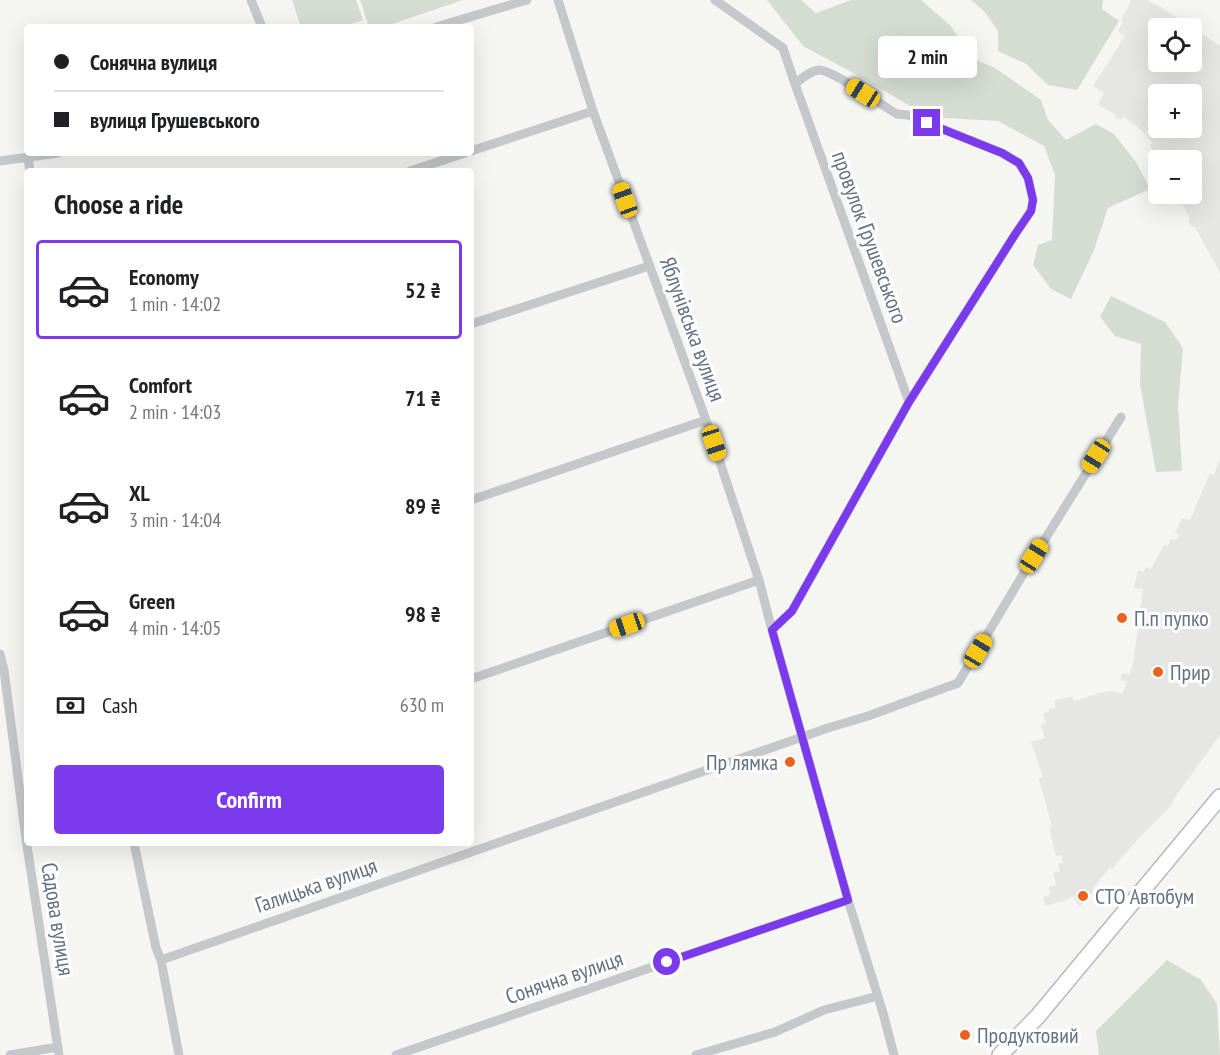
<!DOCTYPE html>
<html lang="en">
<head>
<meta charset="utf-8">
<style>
	body { margin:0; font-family:"PT Sans Narrow",sans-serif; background:#f6f6f6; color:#202124; height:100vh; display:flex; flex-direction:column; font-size:22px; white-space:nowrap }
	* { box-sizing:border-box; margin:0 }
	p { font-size:20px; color:#757577 }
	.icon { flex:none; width:33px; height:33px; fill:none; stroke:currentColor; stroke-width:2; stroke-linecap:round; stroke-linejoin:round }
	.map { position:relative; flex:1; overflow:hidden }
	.sheet { position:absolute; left:24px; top:168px; width:450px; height:678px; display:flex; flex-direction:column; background:#fff; border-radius:6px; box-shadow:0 6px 24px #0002 }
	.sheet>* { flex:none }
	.banner { position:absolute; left:24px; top:24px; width:450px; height:132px; border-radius:6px; box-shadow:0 6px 24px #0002; display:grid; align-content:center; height:132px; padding:0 30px; background:#fff }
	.fabs { position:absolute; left:1148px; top:18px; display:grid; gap:12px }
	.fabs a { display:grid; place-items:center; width:54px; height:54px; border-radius:6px; background:#fff; box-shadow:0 6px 24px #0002; font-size:30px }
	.end { position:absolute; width:27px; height:27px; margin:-14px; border:8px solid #7c3aed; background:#fff; box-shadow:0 0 0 3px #fff }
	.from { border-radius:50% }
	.bubble { position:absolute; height:42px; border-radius:6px; background:#fff; box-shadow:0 6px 24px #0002; font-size:20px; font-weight:700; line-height:42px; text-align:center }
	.car { position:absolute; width:18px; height:36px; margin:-18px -9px; border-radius:8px; box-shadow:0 0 4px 2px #0007; background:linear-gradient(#f5c518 24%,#345 0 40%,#f5c518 0 76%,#345 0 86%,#f5c518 0) }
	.banner b { display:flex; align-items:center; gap:21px; height:57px; font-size:22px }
	.banner b+b { border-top:2px solid #e0e0e0 }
	.banner i { width:15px; height:15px; background:#202124 }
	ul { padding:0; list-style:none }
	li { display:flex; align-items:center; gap:18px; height:99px; margin:0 12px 9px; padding:0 18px; border:3px solid transparent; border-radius:6px }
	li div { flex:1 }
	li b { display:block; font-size:22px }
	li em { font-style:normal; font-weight:700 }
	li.current { border-color:#7c3aed }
	li>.icon { width:54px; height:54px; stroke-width:1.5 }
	h2 { padding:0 30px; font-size:27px; line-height:72px }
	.pay { display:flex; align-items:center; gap:15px; height:66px; padding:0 30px; font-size:22px }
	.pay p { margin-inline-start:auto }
	.button { display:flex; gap:12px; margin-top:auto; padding:12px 30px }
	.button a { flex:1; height:69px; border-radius:6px; background:#7c3aed; color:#fff; font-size:24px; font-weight:700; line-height:69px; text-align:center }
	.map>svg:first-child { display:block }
	.built { fill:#e6e7e5; fill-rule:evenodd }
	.green { fill:#d5ddd2 }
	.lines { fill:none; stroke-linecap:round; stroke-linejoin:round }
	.primary-casing { stroke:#b5b9bd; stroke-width:18 }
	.street { stroke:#c5c8cb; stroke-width:9 }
	.primary { stroke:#fff; stroke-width:15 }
	.route { stroke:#7c3aed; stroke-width:8 }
	.poi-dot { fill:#ea621d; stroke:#fff; stroke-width:2 }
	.labels { text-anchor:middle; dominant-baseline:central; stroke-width:6; stroke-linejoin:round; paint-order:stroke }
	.street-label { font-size:22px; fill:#637284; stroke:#fff }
	.poi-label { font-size:22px; fill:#637284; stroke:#fff; text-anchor:start }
</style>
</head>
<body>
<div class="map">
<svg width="1220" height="1055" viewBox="0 0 1220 1055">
	<rect width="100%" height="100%" fill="#f5f5f1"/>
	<path class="built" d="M1131 0H1147L1161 7 1220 46V273L1195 227H1192L1188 221 1190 219 1177 194H1191V160H1158V163L1150 145 1152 143 1140 128 1123 117 1121 120 1114 117 1115 114 1098 105 1104 93 1093 86 1125 36 1118 31 1123 22 1121 20ZM1158 28H1191V62H1158ZM1158 94H1191V128H1158Z
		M1220 459V735L1176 796 1170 807 1137 840 1112 869 1110 867 1093 888V892L1079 907 1073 896 1067 900 1045 906 1043 897 1050 895 1049 887 1056 885 1053 873 1060 871 1058 864 1063 863 1061 855 1056 856 1049 828 1052 827 1039 779 1043 777 1031 742 1045 738 1041 725 1046 723 1043 714 1049 711V709L1056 707 1054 701 1072 696 1074 701 1103 692 1114 691 1122 694 1127 682 1120 679 1123 673 1129 675 1133 664 1143 589 1134 588 1138 570 1143 572 1146 567 1151 569 1164 545 1168 546 1171 539 1176 540 1179 535 1175 533 1182 518 1190 520 1210 473 1214 475Z"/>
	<path class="green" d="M292 0H356L363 20 342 27H301Z
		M360 0H463L383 27H369Z
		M767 0H801L816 13 851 0H921L951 26 969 57 995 68 1041 100 1048 120 1066 140 1096 124 1114 134 1136 162 1150 189 1108 208 1094 250 1071 299 1051 289 1033 265 1038 245 1052 240 1055 175 1044 146 998 121 929 117 859 76 803 46Z
		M971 0H1103L1102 9 1119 21 1077 90 1048 85 1026 64 998 51V31L984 11Z
		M1111 296 1165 322 1183 348 1178 405 1182 471 1156 472 1140 384 1141 344 1115 336 1100 317Z
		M1167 960 1201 980 1217 1004 1220 1055H1099L1096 1031Z"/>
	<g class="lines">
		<g class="primary-casing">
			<path id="primary" d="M1000 1055 1038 1016 1220 797"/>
		</g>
		<path class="street" d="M251 0 262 27
			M558 0 593 111 706 420 759 580 772 630 848 900 883 1013 894 1055
			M715 0 783 48 795 84
			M436 27 527 0
			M471 151 593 111
			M28 158 30 171
			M0 161 58 153
			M410 171 465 153
			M471 324 649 266
			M471 500 706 420
			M772 630 792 611 909 402 1016 233 1031 211 1033 200 1028 178 1019 163 1002 153 908 115 897 114C883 106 831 69 819 70 810 71 802 78 795 84L909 402
			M0 654 4 670 26 839 59 1055
			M471 679 759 580
			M134 843 156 948 161 960 828 728 868 716 958 683 1022 576 1121 417
			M161 960 179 1055
			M10 1055 58 1047
			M396 1055 848 900
			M696 1055 775 1032 824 1010 878 996"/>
		<use href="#primary" class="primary"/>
	</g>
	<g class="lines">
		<path class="route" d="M667 962 848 900 772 630 792 611 909 402 1016 233 1031 211 1033 200 1028 178 1019 163 1002 153 927 123"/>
	</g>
	<g class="poi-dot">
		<circle cx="1122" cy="618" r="6"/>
		<circle cx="1158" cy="672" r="6"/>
		<circle cx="790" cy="762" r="6"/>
		<circle cx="1083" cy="896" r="6"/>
		<circle cx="965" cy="1035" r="6"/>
	</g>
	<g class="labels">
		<g class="street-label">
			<text transform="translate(870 237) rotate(70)">провулок Грушевського</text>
			<text transform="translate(693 329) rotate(70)">Яблунівська вулиця</text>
			<text transform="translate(316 885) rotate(-19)">Галицька вулиця</text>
			<text transform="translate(58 919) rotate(81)">Садова вулиця</text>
			<text transform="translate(564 977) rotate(-19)">Сонячна вулиця</text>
		</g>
		<g class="poi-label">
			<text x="1134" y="618">П.п пупко</text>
			<text x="1170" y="672">Прир</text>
			<text x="778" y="762" text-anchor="end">Пр лямка</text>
			<text x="1095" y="896">СТО Автобум</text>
			<text x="977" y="1035">Продуктовий</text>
		</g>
	</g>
</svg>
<div class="fabs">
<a><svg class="icon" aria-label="locate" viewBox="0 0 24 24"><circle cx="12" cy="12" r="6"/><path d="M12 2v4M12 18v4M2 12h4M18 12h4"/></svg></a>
<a>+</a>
<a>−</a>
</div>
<i class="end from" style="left:667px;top:962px"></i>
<i class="end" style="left:927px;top:123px"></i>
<div class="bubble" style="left:878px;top:36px;width:99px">2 min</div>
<i class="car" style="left:863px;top:93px;rotate:302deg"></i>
<i class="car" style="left:625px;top:200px;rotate:340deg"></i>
<i class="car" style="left:714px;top:443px;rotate:162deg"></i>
<i class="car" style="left:1096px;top:456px;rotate:212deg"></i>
<i class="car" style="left:1034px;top:556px;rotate:32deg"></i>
<i class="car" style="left:627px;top:625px;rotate:251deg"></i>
<i class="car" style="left:978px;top:651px;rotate:31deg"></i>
<div class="banner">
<b><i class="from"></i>Сонячна вулиця</b>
<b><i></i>вулиця Грушевського</b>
</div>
<section class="sheet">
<h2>Choose a ride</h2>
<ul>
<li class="current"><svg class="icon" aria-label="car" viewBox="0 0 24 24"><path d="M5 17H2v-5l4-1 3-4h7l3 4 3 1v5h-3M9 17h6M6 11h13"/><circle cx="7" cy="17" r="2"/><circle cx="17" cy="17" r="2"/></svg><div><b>Economy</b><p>1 min · 14:02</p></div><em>52 ₴</em></li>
<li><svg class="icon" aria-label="car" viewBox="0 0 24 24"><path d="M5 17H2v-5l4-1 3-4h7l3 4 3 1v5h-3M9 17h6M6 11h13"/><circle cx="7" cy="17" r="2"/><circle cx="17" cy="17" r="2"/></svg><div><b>Comfort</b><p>2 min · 14:03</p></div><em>71 ₴</em></li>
<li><svg class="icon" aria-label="car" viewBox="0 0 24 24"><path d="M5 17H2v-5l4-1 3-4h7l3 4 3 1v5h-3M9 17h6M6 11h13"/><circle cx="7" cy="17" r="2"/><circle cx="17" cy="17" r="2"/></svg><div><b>XL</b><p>3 min · 14:04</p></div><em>89 ₴</em></li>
<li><svg class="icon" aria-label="car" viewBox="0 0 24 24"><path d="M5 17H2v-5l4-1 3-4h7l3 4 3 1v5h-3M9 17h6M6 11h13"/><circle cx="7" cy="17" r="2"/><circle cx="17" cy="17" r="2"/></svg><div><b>Green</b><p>4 min · 14:05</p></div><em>98 ₴</em></li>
</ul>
<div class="pay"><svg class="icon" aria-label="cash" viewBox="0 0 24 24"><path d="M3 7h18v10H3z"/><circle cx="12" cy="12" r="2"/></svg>Cash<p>630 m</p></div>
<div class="button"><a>Confirm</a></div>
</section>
</div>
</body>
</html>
